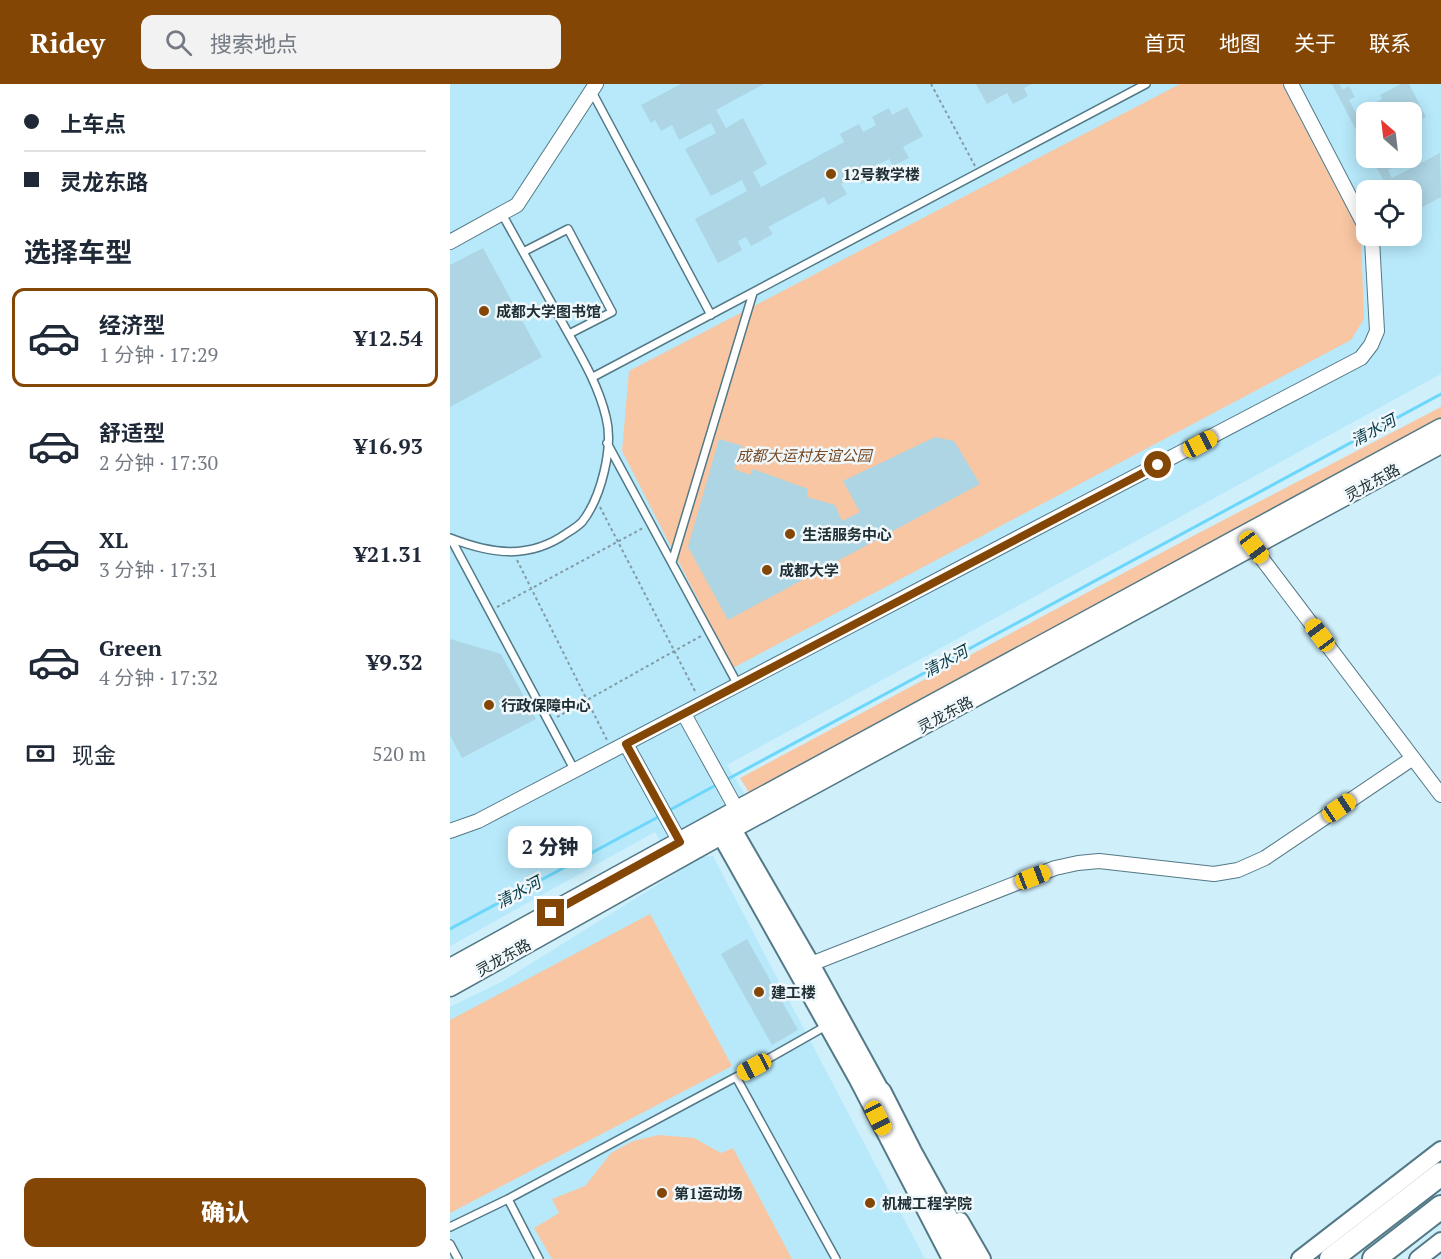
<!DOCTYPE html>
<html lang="zh">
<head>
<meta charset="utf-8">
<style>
	body { margin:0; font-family:"PT Serif","Noto Sans SC",serif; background:#f2f2f3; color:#1f2937; height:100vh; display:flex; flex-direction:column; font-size:22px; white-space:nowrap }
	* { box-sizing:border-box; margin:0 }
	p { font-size:20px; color:#747a83 }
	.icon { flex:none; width:33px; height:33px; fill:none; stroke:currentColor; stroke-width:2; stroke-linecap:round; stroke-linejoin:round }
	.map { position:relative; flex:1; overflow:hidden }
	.drawer { display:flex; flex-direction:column; background:#fff; width:450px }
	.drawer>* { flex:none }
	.hud { display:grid; align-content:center; height:132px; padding:0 24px; background:#fff }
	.needle { width:39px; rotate:332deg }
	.tools { position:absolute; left:906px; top:18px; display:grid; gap:12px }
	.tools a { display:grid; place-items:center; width:66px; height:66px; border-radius:12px; background:#fff; box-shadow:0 3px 15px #0003; font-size:30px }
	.end { position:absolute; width:27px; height:27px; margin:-14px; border:8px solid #834605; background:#fff; box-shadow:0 0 0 3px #fff }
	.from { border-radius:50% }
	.bubble { position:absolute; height:42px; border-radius:12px; background:#fff; box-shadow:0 3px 15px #0003; font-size:20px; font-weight:800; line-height:42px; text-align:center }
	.car { position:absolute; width:18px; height:36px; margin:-18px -9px; border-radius:8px; box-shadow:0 0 4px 2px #0007; background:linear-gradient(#f5c518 24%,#345 0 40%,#f5c518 0 76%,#345 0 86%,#f5c518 0) }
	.hud b { display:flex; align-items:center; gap:21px; height:57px; font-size:22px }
	.hud b+b { border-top:2px solid #e0e1e3 }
	.hud i { width:15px; height:15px; background:#1f2937 }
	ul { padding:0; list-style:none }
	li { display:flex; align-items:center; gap:18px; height:99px; margin:0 12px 9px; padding:0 12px; border:3px solid transparent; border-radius:12px }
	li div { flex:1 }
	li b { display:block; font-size:22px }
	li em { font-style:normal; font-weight:800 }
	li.current { border-color:#834605 }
	li>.icon { width:54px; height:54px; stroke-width:1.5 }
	h2 { padding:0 24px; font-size:27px; line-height:72px }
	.pay { display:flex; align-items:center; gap:15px; height:66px; padding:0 24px; font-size:22px }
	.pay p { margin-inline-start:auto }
	.primary-button { display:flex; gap:12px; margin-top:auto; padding:12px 24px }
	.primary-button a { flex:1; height:69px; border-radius:12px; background:#834605; color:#fff; font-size:24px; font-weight:800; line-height:69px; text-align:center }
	header { display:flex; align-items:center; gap:36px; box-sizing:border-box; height:84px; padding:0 30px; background:#834605; color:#fff }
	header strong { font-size:28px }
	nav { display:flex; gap:33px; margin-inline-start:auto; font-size:21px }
	.search { width:420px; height:54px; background:#f2f2f3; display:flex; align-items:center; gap:15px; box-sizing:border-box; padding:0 21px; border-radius:12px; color:#747a83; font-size:22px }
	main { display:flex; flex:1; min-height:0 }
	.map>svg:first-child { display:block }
	.built { fill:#b7e9fb; fill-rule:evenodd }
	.green { fill:#f8c6a2 }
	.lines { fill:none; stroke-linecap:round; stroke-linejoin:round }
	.stream { stroke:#6cd7fa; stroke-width:3 }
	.building { fill:#add5e3 }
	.service-casing { stroke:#547986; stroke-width:10 }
	.minor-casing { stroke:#547986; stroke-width:16 }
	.tertiary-casing { stroke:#547986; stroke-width:20 }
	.secondary-casing { stroke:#547986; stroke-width:21 }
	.trunk-casing { stroke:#547986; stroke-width:26 }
	.path { stroke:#829ba4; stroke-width:2; stroke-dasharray:3 3; stroke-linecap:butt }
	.service { stroke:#fff; stroke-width:7 }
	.minor { stroke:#fff; stroke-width:14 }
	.tertiary { stroke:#fff; stroke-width:16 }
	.secondary { stroke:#fff; stroke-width:18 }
	.trunk { stroke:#fff; stroke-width:22 }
	.route { stroke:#834605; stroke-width:8 }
	.poi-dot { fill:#834605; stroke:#f0f8fb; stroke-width:2 }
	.labels { text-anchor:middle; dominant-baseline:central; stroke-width:5; stroke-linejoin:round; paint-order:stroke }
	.poi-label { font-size:15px; font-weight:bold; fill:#203035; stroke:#f0f8fb; text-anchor:start }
	.park-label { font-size:15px; font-style:italic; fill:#794a23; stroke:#f0f8fb }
	.street-label { font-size:15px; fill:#203035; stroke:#f0f8fb }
	.water-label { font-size:16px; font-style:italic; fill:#073a48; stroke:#f0f8fb }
</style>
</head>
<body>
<header>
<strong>Ridey</strong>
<div class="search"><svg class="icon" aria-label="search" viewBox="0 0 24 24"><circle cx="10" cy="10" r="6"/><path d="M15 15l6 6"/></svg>搜索地点</div>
<nav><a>首页</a><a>地图</a><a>关于</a><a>联系</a></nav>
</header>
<main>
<section class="drawer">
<div class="hud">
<b><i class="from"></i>上车点</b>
<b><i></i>灵龙东路</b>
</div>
<h2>选择车型</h2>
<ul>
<li class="current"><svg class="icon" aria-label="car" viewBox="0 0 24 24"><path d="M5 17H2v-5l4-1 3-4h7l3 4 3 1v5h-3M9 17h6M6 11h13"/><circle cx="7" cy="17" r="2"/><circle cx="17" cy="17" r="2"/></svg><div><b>经济型</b><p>1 分钟 · 17:29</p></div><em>¥12.54</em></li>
<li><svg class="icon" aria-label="car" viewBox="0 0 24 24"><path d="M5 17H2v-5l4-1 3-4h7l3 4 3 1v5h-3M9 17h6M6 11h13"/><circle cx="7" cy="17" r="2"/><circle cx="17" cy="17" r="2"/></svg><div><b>舒适型</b><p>2 分钟 · 17:30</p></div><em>¥16.93</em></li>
<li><svg class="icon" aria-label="car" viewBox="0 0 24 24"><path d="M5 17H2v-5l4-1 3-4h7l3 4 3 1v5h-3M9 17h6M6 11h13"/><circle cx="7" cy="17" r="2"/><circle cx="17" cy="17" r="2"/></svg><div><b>XL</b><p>3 分钟 · 17:31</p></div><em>¥21.31</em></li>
<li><svg class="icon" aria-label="car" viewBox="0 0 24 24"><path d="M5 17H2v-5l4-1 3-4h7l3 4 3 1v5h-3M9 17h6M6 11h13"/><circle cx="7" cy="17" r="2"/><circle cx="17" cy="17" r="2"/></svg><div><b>Green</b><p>4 分钟 · 17:32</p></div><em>¥9.32</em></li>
</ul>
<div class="pay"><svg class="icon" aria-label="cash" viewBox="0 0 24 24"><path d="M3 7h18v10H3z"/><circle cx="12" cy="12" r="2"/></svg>现金<p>520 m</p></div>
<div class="primary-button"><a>确认</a></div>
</section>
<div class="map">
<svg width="991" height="1175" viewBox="0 0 991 1175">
	<rect width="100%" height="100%" fill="#cfeffb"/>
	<path class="built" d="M0 0H991V290L277 681 295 711 210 757 205 748 0 862ZM916 28H962V74H916ZM916 106H962V152H916Z
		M263 772 475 1175H0V923L51 898 252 773Z"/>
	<path class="green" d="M730 0H832L911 151 914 235 901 256 283 584 172 367 179 287Z
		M991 323V338L300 710 290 694 741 453Z
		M200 830 282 982 0 1129V936Z
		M209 1051 244 1054 271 1069 283 1064 342 1175H102L84 1144 109 1129 102 1115 135 1102 161 1069 183 1057Z"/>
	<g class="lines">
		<path class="stream" d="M276 696 991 310
			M218 727 268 700
			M0 845 210 732"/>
	</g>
	<path class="building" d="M231 0H314L266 26 276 44 293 34 317 80 303 88 311 103 394 58 390 50 409 40 413 48 426 41 422 33 439 24 442 31 457 23 473 52 453 63 459 74 443 82 439 75 423 83 428 91 411 100 407 92 391 100 397 110 378 121 374 113 318 143 323 150 301 162 296 153 288 157 292 166 268 179 245 135 297 107 292 96 261 112 235 65 266 49 261 39 229 56 222 41 211 47 205 36 201 39 191 21Z
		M526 0H582L574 4 578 12 563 20 557 9 537 20Z
		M882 0H889L893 6 899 2 905 13 899 16 906 29 932 15 930 11 951 0H959L976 33 962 40V28H916V65Z
		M990 69 991 113 962 129V106H939L921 74H939L944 83 938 86 942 94Z
		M33 164 92 273 0 323V181Z
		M485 353 504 357 530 400 278 536 238 463 269 355 293 362 284 385 300 391 303 385 358 405 357 413 385 421 392 437 410 428 393 397Z
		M0 555 51 570 86 635 12 674 0 651Z
		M297 855 348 946 322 961 271 870Z"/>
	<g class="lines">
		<g class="service-casing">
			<path id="service" d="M141 6 261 231
				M73 168 118 145 162 228 119 250
				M143 293 696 0
				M157 359 288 601
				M0 454C41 470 79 476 117 449 122 446 128 442 132 438 151 414 164 363 156 333 148 299 129 269 112 238 92 202 72 166 52 130
				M1 455 125 687
				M222 478 303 209
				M286 993 386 1175
				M58 1115 89 1175
				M0 1143 58 1115 286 993 376 942
				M0 1160 8 1175"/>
		</g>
		<g class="minor-casing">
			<path id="minor" d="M841 0 916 144
				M0 158 67 121 146 0
				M797 455 991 711
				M234 630 287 726
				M176 660 230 758
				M0 747 28 737 911 274 921 261 927 247 922 156 920 152
				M361 880 605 784 628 779 649 777 764 790 788 786 815 774 963 674"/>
		</g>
		<g class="tertiary-casing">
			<path id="tertiary" d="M277 735 361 880 437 1018
				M264 739 407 994 501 1175
				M510 1137 532 1175
				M850 1175 991 1066
				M968 1175 991 1157"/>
		</g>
		<g class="secondary-casing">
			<path id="secondary" d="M0 884 287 726 991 344
				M0 903 282 745 991 360"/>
		</g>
		<g class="trunk-casing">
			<path id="trunk" d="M430 1009 460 1068 519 1175
				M881 1175 991 1090
				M924 1175 991 1123"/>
		</g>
		<path class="path" d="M481 0 525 82
			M150 423 246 609
			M67 476 157 656
			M47 523 193 444
			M107 633 251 552"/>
		<use href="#service" class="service"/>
		<use href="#minor" class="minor"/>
		<use href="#tertiary" class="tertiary"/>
		<use href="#secondary" class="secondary"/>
		<use href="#trunk" class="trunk"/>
	</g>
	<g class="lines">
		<path class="route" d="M101 829 230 758 176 660 708 381"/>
	</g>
	<g class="poi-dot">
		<circle cx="381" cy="90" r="6"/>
		<circle cx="34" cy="227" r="6"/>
		<circle cx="340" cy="450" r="6"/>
		<circle cx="317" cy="486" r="6"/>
		<circle cx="39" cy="621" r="6"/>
		<circle cx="309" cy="908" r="6"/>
		<circle cx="212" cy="1109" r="6"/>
		<circle cx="420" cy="1119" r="6"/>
	</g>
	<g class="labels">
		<g class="poi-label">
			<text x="393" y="90">12号教学楼</text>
			<text x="46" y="227">成都大学图书馆</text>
			<text x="352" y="450">生活服务中心</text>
			<text x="329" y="486">成都大学</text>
			<text x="51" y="621">行政保障中心</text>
			<text x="321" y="908">建工楼</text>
			<text x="224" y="1109">第1运动场</text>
			<text x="432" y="1119">机械工程学院</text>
		</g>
		<g class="park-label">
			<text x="354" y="371">成都大运村友谊公园</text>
		</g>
		<g class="street-label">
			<text transform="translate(922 398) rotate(-29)">灵龙东路</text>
			<text transform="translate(495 630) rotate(-28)">灵龙东路</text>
			<text transform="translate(53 873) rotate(-29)">灵龙东路</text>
		</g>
		<g class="water-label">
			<text transform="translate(923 346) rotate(-28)">清水河</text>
			<text transform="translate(495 577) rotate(-28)">清水河</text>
			<text transform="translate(68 808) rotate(-28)">清水河</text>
		</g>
	</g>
</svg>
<div class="tools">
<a><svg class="needle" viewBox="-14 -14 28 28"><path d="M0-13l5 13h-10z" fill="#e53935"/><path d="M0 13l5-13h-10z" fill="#747a83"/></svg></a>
<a><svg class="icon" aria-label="locate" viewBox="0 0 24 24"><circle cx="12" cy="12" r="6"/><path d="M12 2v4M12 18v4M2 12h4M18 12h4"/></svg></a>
</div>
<i class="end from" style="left:708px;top:381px"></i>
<i class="end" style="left:101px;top:829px"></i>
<div class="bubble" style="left:58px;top:742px;width:84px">2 分钟</div>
<i class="car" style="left:750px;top:360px;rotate:62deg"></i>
<i class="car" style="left:804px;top:463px;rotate:143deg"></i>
<i class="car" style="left:870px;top:551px;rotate:323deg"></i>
<i class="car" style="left:889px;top:724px;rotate:56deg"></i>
<i class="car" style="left:583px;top:793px;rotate:69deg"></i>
<i class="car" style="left:304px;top:983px;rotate:242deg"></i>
<i class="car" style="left:428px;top:1034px;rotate:153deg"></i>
</div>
</main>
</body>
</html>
